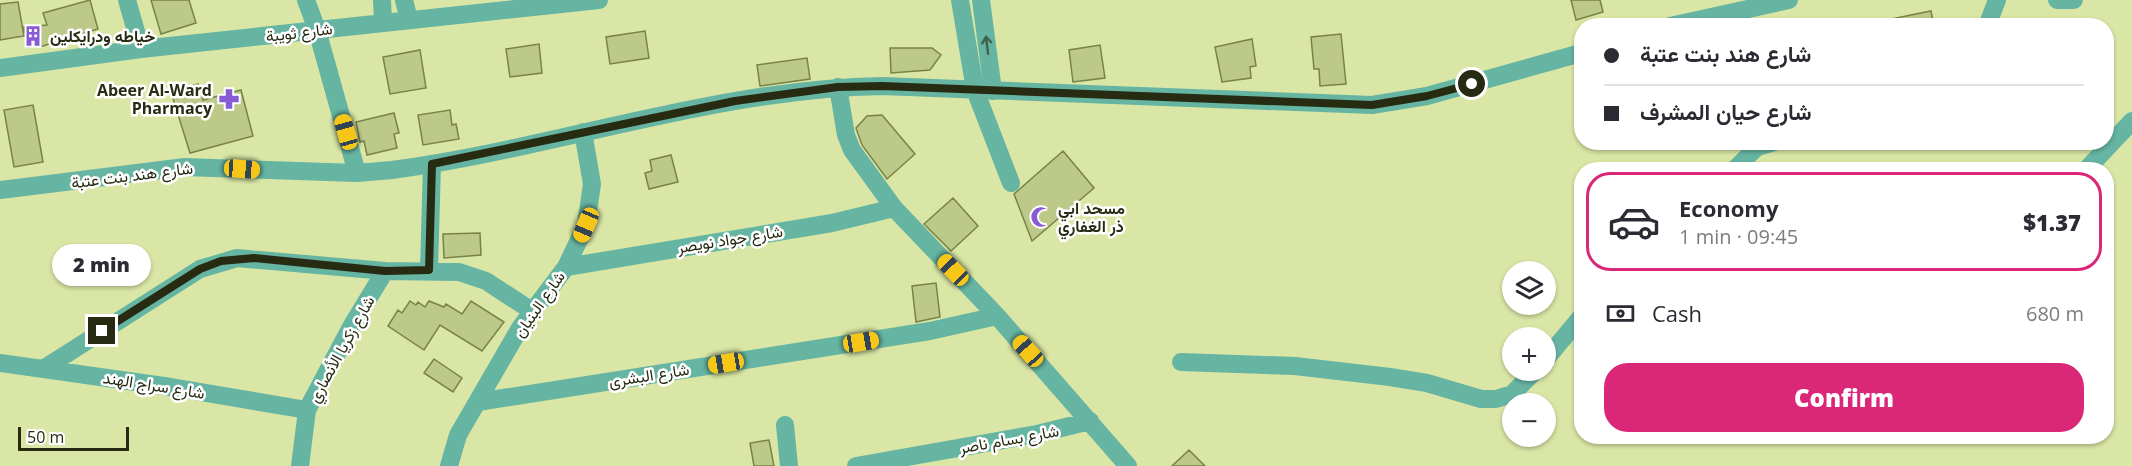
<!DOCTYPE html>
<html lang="en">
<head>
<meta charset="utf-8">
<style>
	body { margin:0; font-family:"Open Sans",Vazirmatn,sans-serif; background:#f7f7f7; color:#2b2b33; height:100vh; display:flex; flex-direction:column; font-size:22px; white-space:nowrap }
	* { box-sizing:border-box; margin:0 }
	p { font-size:20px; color:#7c7c81 }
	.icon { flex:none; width:33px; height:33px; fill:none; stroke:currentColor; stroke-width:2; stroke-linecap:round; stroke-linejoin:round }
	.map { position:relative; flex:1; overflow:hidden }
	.side { position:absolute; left:1574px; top:162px; width:540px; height:282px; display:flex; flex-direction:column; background:#fff; border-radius:24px; box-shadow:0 2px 4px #0004 }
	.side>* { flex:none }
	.top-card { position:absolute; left:1574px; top:18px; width:540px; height:132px; border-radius:24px; box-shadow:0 2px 4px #0004; display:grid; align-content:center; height:132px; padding:0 30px; background:#fff }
	.buttons { position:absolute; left:1502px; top:261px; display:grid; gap:12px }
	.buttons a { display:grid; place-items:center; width:54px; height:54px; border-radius:50%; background:#fff; box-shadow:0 2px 4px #0004; font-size:30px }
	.scale { position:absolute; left:18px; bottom:15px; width:111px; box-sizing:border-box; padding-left:6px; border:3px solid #262b11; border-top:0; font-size:16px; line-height:21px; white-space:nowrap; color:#262b11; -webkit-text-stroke:4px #fff; paint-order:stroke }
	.end { position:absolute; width:27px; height:27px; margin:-14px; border:8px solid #262b11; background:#fff; box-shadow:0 0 0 3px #fff }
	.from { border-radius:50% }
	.bubble { position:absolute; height:42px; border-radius:21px; background:#fff; box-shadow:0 2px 4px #0004; font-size:20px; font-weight:800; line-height:42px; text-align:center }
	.car { position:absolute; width:18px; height:36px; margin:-18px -9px; border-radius:8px; box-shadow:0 0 4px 2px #0007; background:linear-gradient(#f5c518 24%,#345 0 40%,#f5c518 0 76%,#345 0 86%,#f5c518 0) }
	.top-card b { display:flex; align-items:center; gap:21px; height:57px; font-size:22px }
	.top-card b+b { border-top:2px solid #e1e1e2 }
	.top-card i { width:15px; height:15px; background:#2b2b33 }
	ul { padding:10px 0 0; list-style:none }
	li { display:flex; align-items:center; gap:18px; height:99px; margin:0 12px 9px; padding:0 18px; border:3px solid transparent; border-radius:24px }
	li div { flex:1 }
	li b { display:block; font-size:22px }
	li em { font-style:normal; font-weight:800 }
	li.current { border-color:#db2777 }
	li>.icon { width:54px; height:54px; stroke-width:1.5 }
	.pay { display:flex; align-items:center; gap:15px; height:66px; padding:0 30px; font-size:22px }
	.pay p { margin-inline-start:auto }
	.button { display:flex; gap:12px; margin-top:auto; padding:12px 30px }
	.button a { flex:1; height:69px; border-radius:24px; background:#db2777; color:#fff; font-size:24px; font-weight:800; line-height:69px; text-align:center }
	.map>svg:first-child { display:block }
	.building { fill:#bcc989; stroke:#788345; stroke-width:1.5 }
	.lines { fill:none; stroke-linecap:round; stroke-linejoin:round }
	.minor { stroke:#66b4a2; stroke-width:18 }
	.oneway { stroke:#40624b }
	.route { stroke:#262b11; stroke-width:8 }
	.labels { text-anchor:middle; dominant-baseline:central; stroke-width:5; stroke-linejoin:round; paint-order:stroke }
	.street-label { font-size:16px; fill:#262b11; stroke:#fff }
	.poi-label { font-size:16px; font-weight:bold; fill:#262b11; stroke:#fff; text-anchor:start }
</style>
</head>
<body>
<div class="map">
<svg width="2132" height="466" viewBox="0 0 2132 466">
	<rect width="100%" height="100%" fill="#d9e6a5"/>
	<path class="building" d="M90 0 98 29 43 46 27 47 24 27 47 25 43 13Z
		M151 0H189L196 23 161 34Z
		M1571 0H1600L1603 12 1576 20Z
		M18 2 24 36 0 40V4Z
		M1931 11 1934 26H1886V20Z
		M645 31 649 58 610 64 606 37Z
		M1341 34 1346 84 1320 86 1319 69H1314L1311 37Z
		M1252 39 1256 66 1250 67 1251 78 1222 82 1215 47Z
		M539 44 542 73 510 77 506 49Z
		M1100 45 1105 78 1073 82 1069 50Z
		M890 48H932L941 55 930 70 891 73Z
		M420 50 426 88 390 94 383 57Z
		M807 58 810 79 760 86 757 65Z
		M198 84 203 100 241 90 253 136 190 153 171 92Z
		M33 105 43 162 14 167 4 110Z
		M450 110 452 125 456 124 459 139 423 145 418 115Z
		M394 113 399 133 394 134 397 148 367 155 364 141 360 142 356 122Z
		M882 115 915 154 887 179 862 145 856 128 867 116Z
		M1063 151 1094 188 1032 241 1014 194Z
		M671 155 678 182 649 189 645 173 652 171 650 160Z
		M953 198 978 226 951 251 924 224Z
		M480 233 481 255 444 258 443 234Z
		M936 283 940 317 916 322 912 286Z
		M410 301 416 305 418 302 425 307 429 301 444 307 446 304 462 314 471 301 504 322 482 351 440 325 424 350 388 326 398 310 402 313Z
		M434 359 462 378 453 392 424 373Z
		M769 440 774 466H754L750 443Z
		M1189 450 1205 466H1172Z"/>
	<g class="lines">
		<path class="minor" d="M127 0 141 49
			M306 0 317 30 357 173
			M382 0 383 23
			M404 0 409 20
			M960 0 975 90 1011 183
			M981 0 993 91
			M2057 0H2074
			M1670 26 1789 0
			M1987 26 1997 0
			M0 68 141 49 599 0
			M838 87 846 135 852 150 894 208 997 316 1128 466
			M1734 170 1757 147 1774 142
			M2086 170 2132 121
			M0 190 185 167 357 173 392 170C556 148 715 89 882 86L1372 105 1427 96 1581 53
			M566 267 832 223 894 208
			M429 270 432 164
			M1545 360 1581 317
			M1181 362 1295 366 1390 377 1427 383 1481 399H1496L1512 394 1536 370
			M0 363 171 387 307 410
			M43 369 200 269 237 258 385 271 459 272 486 281 532 311
			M478 402 930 331 997 316
			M785 425 789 466
			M300 466 307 410 351 327 385 271
			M449 466 458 435 520 328 566 267 586 225 592 184 583 132
			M856 466 1037 434 1090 421"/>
	</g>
	<defs><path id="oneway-shaft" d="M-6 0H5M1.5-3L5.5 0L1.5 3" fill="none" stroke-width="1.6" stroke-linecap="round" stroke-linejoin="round" transform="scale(1.5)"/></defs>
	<use class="oneway" href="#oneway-shaft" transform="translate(987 45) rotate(-97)"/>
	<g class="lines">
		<path class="route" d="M102 331 200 269 221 261 254 258 385 271 429 270 432 164 735 101 838 87 882 86 1372 105 1427 96 1472 84"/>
	</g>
	<defs>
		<g id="building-bare" transform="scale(1.62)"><path d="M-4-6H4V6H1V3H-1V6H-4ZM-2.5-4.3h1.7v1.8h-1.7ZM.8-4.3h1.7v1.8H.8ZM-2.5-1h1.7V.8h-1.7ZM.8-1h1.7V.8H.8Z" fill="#875bd4" stroke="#fff" stroke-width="2.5" paint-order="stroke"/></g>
		<g id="pharmacy-bare" transform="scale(1.62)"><path d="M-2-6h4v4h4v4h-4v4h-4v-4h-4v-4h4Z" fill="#875bd4" stroke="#fff" stroke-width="2.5" paint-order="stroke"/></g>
		<g id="mosque-bare" transform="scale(1.62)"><path d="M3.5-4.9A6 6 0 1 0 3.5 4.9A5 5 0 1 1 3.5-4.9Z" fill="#875bd4" stroke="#fff" stroke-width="2.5" paint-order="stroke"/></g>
	</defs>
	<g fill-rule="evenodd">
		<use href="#building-bare" x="33" y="36"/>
		<use href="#pharmacy-bare" x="229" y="99"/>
		<use href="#mosque-bare" x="1041" y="217"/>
	</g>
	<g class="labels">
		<g class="street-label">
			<text transform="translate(299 32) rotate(-7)">شارع ثويبة</text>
			<text transform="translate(132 175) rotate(-7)">شارع هند بنت عتبة</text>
			<text transform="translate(730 239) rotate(-9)">شارع جواد نويصر</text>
			<text transform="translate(539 304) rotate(-55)">شارع البنيان</text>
			<text transform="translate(341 349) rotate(-61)">شارع زكريا الأنصاري</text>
			<text transform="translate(649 375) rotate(-9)">شارع البشرى</text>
			<text transform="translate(154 385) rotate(9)">شارع سراج الهند</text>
			<text transform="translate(1009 439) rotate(-10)">شارع بسام ناصر</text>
		</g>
		<g class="poi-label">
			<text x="50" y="36">خياطه ودرايكلين</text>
			<text x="212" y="90" text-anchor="end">Abeer Al-Ward<tspan x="212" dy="18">Pharmacy</tspan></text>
			<text x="1058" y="208">مسحد ابي<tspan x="1058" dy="18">ذر الغفاري</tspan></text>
		</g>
	</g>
</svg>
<div class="buttons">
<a><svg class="icon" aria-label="layers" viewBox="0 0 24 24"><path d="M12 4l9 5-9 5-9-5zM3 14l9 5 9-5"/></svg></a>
<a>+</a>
<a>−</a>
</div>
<div class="scale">50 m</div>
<i class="end from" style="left:1472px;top:84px"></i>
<i class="end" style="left:102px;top:331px"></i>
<div class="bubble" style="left:52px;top:244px;width:99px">2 min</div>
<i class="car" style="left:346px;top:132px;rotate:344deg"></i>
<i class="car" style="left:242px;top:169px;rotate:94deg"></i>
<i class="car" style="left:586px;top:225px;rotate:203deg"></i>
<i class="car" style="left:953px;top:270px;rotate:316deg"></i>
<i class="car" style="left:861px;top:342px;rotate:81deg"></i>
<i class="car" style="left:1028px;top:351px;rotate:318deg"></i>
<i class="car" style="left:726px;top:363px;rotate:261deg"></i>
<div class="top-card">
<b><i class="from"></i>شارع هند بنت عتبة</b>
<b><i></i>شارع حيان المشرف</b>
</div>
<section class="side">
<ul>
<li class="current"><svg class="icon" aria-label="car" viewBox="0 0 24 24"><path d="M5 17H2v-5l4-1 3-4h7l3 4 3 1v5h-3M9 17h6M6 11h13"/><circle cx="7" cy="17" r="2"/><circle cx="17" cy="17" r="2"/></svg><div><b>Economy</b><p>1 min · 09:45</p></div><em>$1.37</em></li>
</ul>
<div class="pay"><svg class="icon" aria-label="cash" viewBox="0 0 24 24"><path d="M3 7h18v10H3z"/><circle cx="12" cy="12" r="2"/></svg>Cash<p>680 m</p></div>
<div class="button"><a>Confirm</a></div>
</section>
</div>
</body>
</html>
